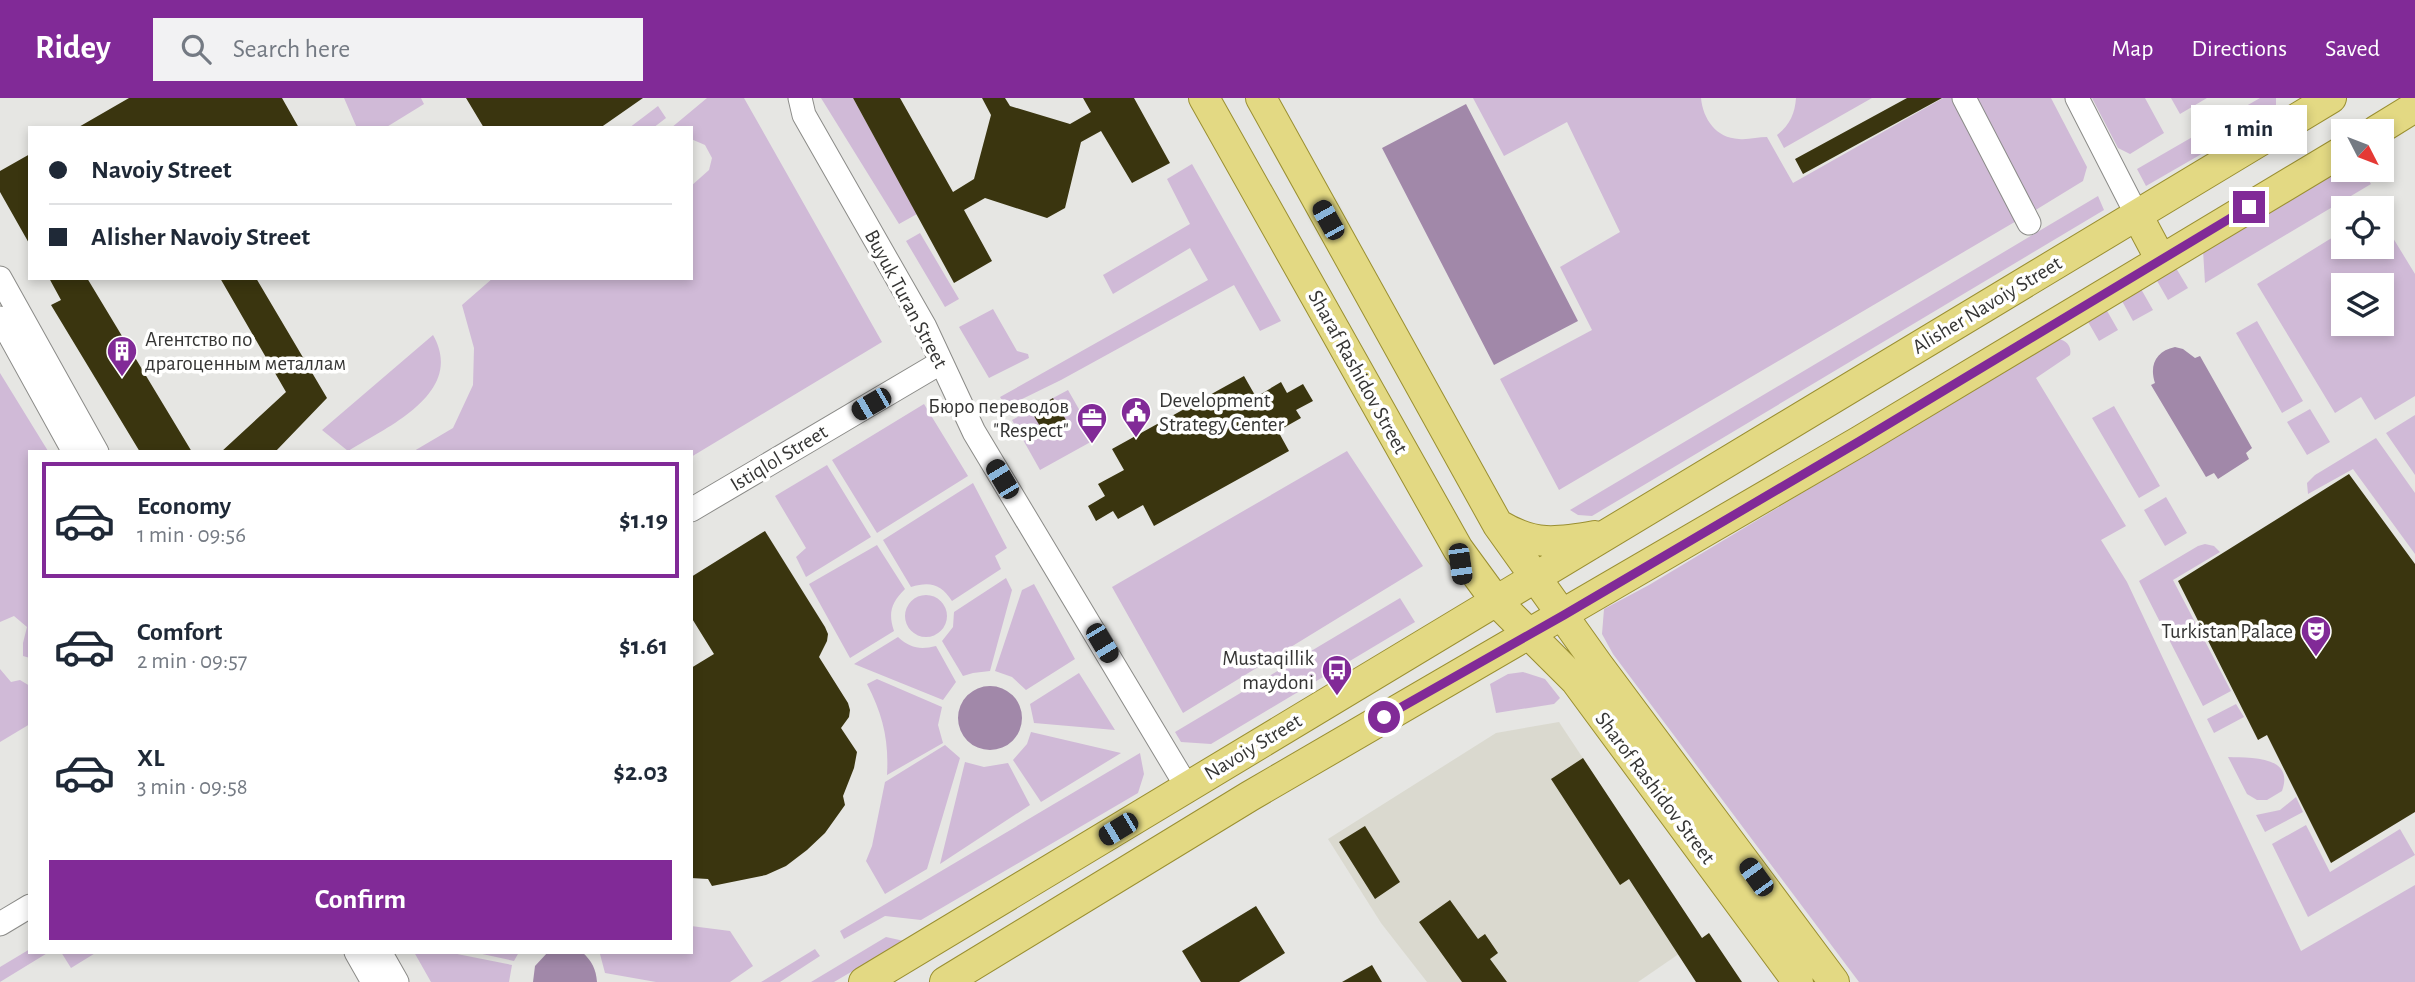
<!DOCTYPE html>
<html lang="en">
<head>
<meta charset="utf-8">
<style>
	body { margin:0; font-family:"Alegreya Sans",sans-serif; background:#f2f2f3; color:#1f2937; height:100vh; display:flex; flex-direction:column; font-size:26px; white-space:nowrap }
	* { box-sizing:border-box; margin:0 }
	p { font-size:23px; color:#747a83 }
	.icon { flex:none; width:38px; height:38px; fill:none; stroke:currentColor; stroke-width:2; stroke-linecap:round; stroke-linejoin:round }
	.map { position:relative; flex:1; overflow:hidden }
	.details { position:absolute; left:28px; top:352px; width:665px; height:504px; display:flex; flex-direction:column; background:#fff; border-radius:0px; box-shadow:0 4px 10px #0003 }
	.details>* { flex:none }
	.hud { position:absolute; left:28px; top:28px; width:665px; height:154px; border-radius:0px; box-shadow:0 4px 10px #0003; display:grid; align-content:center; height:154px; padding:0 21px; background:#fff }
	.needle { width:46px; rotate:132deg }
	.controls { position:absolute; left:2331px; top:21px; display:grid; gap:14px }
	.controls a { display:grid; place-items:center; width:63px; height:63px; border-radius:0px; background:#fff; box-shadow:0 4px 10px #0003; font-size:35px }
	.end { position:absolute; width:32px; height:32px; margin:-16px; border:9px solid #812a97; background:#fff; box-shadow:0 0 0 4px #fff }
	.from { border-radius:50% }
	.bubble { position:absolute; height:49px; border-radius:0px; background:#fff; box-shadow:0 4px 10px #0003; font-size:23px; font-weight:700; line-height:49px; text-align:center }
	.car { position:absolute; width:21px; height:42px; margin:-21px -10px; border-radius:9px; box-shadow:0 0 5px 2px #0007; background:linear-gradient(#222 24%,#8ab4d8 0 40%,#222 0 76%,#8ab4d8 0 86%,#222 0) }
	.hud b { display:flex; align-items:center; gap:24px; height:66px; font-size:26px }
	.hud b+b { border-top:2px solid #e0e1e3 }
	.hud i { width:18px; height:18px; background:#1f2937 }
	ul { padding:12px 0 0; list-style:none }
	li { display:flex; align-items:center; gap:21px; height:116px; margin:0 14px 10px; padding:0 7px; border:4px solid transparent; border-radius:0px }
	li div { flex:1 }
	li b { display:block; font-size:26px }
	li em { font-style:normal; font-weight:700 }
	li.on { border-color:#812a97 }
	li>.icon { width:63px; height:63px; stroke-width:1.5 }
	.button { display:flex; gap:14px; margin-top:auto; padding:14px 21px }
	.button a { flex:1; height:80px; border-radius:0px; background:#812a97; color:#fff; font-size:28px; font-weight:700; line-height:80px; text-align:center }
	header { display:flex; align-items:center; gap:42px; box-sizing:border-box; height:98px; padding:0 35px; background:#812a97; color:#fff }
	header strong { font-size:33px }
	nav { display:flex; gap:38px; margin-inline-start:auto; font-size:24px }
	.search { width:490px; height:63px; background:#f2f2f3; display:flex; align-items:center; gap:18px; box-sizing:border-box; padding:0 24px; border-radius:0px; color:#747a83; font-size:26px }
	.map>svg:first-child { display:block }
	.built { fill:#dad9cf }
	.green { fill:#d0bad7; fill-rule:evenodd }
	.water { fill:#a188a9 }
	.building { fill:#3a350f }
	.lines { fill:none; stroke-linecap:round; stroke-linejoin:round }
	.minor-casing { stroke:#8b8b88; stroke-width:25 }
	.major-casing { stroke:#9a8f31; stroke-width:32 }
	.minor { stroke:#fff; stroke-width:23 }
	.major { stroke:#e3d983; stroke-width:30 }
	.route { stroke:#812a97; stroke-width:9 }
	.labels { text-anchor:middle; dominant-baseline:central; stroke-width:7; stroke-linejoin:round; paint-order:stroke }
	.street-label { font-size:21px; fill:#353534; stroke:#fffffe }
	.poi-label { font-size:21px; fill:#353534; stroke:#fffffe; text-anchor:end }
</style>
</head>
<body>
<header>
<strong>Ridey</strong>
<div class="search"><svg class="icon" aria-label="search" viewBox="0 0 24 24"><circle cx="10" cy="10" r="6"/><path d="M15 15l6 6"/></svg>Search here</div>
<nav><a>Map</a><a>Directions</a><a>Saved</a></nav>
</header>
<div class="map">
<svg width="2415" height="884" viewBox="0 0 2415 884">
	<rect width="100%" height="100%" fill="#e6e6e3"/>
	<path class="built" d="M1559 624 1702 840 1638 884H1427L1381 825 1328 741 1496 635Z"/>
	<path class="green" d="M344 0H421L424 6 385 30H357Z
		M707 0H744L882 244 691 359V354L414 353 453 330 473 287 474 250 462 207 493 180H691V88L709 72 712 60 705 47 691 41V30H671Z
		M821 0H853L917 116 899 126Z
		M1473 0H1701C1703 21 1716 40 1739 41 1748 42 1758 39 1767 39L1793 85 1943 0H1954L2018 122 1559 392 1500 281 1592 232 1560 169 1620 134 1567 24 1504 58Z
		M1796 0H1872L1784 50 1777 37C1790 27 1795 15 1796 0Z
		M1973 0H2051L2087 69 2083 83 2034 113Z
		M2092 0H2145L2164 35 2130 56 2118 50Z
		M2171 0H2207L2180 16Z
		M2260 0H2276V13L2146 88 2137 71Z
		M658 8 666 20 653 30H629Z
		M1192 66 1281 223 1260 233 1234 187 1061 282 1006 309 1000 299 1208 182 1190 150 1113 196 1103 177 1190 126 1167 81Z
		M2343 67V72H2362L2371 86 2205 185 2203 152Z
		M2098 98 2104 112 1592 418 1578 417 1570 412Z
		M2382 122 2415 176V298L2375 322 2361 299 2335 315 2257 186 2343 133V149H2382ZM2343 187H2382V226H2343Z
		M920 135 959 201 945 209 906 143Z
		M2176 170 2188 190 2168 202 2156 181Z
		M2141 191 2153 212 2133 223 2122 203Z
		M993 211 1017 253 1028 256 1029 260 989 280 959 229Z
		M2106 211 2118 232 2099 243 2087 222Z
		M2257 223 2303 303 2282 315 2236 235Z
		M433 237C466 295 387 329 348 353L322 332Z
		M2059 241C2067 243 2072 249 2070 257L2036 280 2126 428 2101 442 2127 484 2301 853 2415 787V884H1859L1613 556 1602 536 1604 511 1649 487Z
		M0 275 48 353 30 354V560L23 558V545L27 529 14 518 0 524Z
		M1068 292 1096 341 1040 372 1012 322Z
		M924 306 968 378 877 435 832 362Z
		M2114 308 2160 388 2139 400 2092 320Z
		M2310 311 2330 344 2307 357 2287 324Z
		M2415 317V377L2386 335Z
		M2376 340 2415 395V456L2353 371 2308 396 2307 385 2315 377Z
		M1347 353 1423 468 1183 615 1112 489Z
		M827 367 871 439 806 479 796 459 806 450 775 398Z
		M973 385 1007 450 995 458 1001 471 952 503C941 486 930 483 911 489L883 442Z
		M2166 399 2187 435 2165 448 2144 412Z
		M2205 446 2214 448 2220 454 2173 482 2231 593 2203 608 2139 483 2198 448Z
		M877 447 905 491C891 505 888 515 894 533L850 560 809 486Z
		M1006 480 1012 492 990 573 973 575 963 578 942 543 953 529 954 514Z
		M1034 486 1075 561 1026 592 1012 579 995 573 1022 492Z
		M905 518a21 21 0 1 1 42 0a21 21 0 1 1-42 0Z
		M1400 500 1415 524 1211 646 1181 644 1175 634Z
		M898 539C910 550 920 552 936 548L956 584 943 602 854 566Z
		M0 571 11 584 20 582 30 588V626L0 644Z
		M1523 574 1545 581 1560 600 1554 606 1496 615 1490 586 1508 576Z
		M1079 575 1115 632 1034 625 1030 606Z
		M877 581 942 609 938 627 943 645 887 677C889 642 883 617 867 586Z
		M2236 606 2244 619 2214 635 2207 621Z
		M1031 634 1121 655 1041 704 1013 662 1027 646Z
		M945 647 960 660 927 771 885 796 866 763 872 748 885 684Z
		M1140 655 1144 676 1138 695 921 822 885 818 844 841 840 833Z
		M2228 659C2250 660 2295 657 2282 693L2267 702H2257L2247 696Z
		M965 664 984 669 1008 665 1030 707 940 766Z
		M2296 699 2303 714 2265 734 2256 717 2280 712Z
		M2306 727 2330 774 2400 731 2415 757 2308 819 2272 746Z
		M691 828 730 833 753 868 730 884H656L605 875 600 856 602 854H691Z
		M886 839 904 843 834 884H811Z
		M30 851V854H49L0 884V869Z
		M815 851 820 858 780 884H761Z
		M61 854H97L71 870Z
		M414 854H447L512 867 509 884H431Z
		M473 854H519L514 863Z"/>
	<path class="water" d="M1466 6 1578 223 1494 267 1382 50Z
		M2175 249 2183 251 2195 260 2200 258 2252 350 2246 355 2249 361 2218 381 2214 375 2206 379 2151 287 2155 285C2149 267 2156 253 2175 249Z
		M958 620a32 32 0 1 1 64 0a32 32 0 1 1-64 0Z
		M548 854H582C592 863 596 871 597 884H533L535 868Z"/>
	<path class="building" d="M129 0H282L299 30H77Z
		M466 0H643L600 30H484Z
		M853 0H900L953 94 974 81 991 17 982 0H1005L1010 8 1070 26 1091 14 1083 0H1134L1170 65 1132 85 1101 33 1081 44 1065 110 1047 120 985 100 964 112 992 163 954 185Z
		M1907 0H1942L1803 76 1795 61Z
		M30 56V147L0 94V73Z
		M49 180H87L192 354H140L51 207 61 202Z
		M220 180H256L327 300 275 354H221L286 294Z
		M1244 278 1256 299 1281 284 1287 295 1303 286 1313 303 1296 312 1301 320 1278 333 1289 353 1154 428 1143 407 1118 421 1113 413 1096 423 1088 408 1105 398 1098 386 1124 372 1112 351Z
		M1053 300 1069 327 1047 340 1031 313Z
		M2349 376 2415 466V714L2331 765 2267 637 2258 642 2178 483Z
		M765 433 825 529 828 536 827 543 819 559 848 605 850 612 849 619 841 630 857 654 854 670 843 698 845 707 825 735 807 752 786 768 766 777 712 788 708 781 691 780V570L714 556 691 519V479Z
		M1583 660 1702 840 1709 835 1742 884H1696L1629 781 1620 787 1551 681Z
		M1365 728 1400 784 1375 801 1339 744Z
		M1450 802 1478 841 1485 836 1498 855 1490 861 1507 884H1462L1419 824Z
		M1256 808 1285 855 1239 884H1201L1182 853Z
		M1372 867 1382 884H1342Z"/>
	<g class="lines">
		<g class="minor-casing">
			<path id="minor" d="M800 0 804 17 925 229 974 334 1187 689
				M1964 0 2029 125
				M2077 0 2137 117
				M0 180 97 354
				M0 220 74 354
				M691 412 940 265
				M0 826 30 808
				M356 854 373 884
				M380 854 397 884"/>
		</g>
		<g class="major-casing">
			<path id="major" d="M1204 0 1458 451 1496 503 1576 583 1798 884
				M1261 0 1498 427 1598 567 1834 884
				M2376 33 2415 9
				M2137 117 2161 162
				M1499 427C1534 448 1556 445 1595 438
				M864 884 2331 0
				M945 884 1250 698 1860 343 2343 53"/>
		</g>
		<use href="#minor" class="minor"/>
		<use href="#major" class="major"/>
	</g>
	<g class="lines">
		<path class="route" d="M1384 619 1564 517 1860 343 2249 109"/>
	</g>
	<defs>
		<g id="building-pin" transform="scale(1.575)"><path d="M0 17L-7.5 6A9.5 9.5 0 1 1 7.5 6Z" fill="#812a97" stroke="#fffffe"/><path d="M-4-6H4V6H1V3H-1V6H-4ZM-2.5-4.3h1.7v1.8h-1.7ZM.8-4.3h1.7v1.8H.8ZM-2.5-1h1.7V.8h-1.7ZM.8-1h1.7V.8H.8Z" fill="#fff"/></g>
		<g id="civic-pin" transform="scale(1.575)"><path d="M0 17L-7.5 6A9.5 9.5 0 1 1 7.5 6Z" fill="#812a97" stroke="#fffffe"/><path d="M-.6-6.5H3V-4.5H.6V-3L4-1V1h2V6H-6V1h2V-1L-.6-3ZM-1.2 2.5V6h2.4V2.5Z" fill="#fff"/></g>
		<g id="office-pin" transform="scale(1.575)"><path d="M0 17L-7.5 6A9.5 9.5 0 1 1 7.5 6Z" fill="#812a97" stroke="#fffffe"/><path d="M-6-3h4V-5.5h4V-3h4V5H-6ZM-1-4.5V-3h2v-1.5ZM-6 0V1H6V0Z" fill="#fff"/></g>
		<g id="theatre-pin" transform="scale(1.575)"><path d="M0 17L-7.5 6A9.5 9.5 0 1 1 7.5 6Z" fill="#812a97" stroke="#fffffe"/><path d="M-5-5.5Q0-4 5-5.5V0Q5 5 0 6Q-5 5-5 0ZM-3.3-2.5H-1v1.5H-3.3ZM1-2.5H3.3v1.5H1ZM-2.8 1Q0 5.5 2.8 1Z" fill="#fff"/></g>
		<g id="bus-pin" transform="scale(1.575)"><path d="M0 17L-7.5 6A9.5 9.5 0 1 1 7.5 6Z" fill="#812a97" stroke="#fffffe"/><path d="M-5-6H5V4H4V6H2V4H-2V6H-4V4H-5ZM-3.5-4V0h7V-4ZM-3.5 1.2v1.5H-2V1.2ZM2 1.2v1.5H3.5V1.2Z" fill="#fff"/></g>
	</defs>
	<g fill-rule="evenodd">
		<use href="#building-pin" x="122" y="253"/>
		<use href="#civic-pin" x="1136" y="314"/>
		<use href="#office-pin" x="1092" y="320"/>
		<use href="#theatre-pin" x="2316" y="533"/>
		<use href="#bus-pin" x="1337" y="572"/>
	</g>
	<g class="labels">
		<g class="street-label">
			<text transform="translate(906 201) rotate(62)">Buyuk Turan Street</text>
			<text transform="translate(1987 207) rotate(-31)">Alisher Navoiy Street</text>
			<text transform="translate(1358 274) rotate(61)">Sharaf Rashidov Street</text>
			<text transform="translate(779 360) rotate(-31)">Istiqlol Street</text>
			<text transform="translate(1253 649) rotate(-31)">Navoiy Street</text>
			<text transform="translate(1655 690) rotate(53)">Sharof Rashidov Street</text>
		</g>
		<g class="poi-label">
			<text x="145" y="241" text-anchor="start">Агентство по<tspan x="145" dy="24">драгоценным металлам</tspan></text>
			<text x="1159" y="302" text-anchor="start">Development<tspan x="1159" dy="24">Strategy Center</tspan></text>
			<text x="1069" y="308">Бюро переводов<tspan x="1069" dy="24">"Respect"</tspan></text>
			<text x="2293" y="533">Turkistan Palace</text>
			<text x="1314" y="560">Mustaqillik<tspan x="1314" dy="24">maydoni</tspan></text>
		</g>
	</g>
</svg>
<div class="controls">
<a><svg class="needle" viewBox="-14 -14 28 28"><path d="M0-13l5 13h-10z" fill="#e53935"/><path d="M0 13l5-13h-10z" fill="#747a83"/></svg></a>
<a><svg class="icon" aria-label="locate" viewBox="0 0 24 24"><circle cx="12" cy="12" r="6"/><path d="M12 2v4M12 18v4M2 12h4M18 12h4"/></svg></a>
<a><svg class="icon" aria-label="layers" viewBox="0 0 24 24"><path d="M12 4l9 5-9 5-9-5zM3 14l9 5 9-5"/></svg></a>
</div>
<i class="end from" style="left:1384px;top:619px"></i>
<i class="end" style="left:2249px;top:109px"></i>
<div class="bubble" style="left:2191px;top:7px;width:116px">1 min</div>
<i class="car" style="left:1328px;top:122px;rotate:331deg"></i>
<i class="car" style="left:871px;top:306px;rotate:240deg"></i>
<i class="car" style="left:1002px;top:381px;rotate:329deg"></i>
<i class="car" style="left:1460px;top:466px;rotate:172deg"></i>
<i class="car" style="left:1102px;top:545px;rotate:149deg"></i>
<i class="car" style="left:1118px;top:731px;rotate:239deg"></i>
<i class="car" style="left:1756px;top:779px;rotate:324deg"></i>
<div class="hud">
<b><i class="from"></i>Navoiy Street</b>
<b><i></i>Alisher Navoiy Street</b>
</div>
<section class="details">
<ul>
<li class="on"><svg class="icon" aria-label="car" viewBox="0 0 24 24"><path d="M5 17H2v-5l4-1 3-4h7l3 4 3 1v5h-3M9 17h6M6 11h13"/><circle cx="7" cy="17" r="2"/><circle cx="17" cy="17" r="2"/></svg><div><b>Economy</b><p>1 min · 09:56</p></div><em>$1.19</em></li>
<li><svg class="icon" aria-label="car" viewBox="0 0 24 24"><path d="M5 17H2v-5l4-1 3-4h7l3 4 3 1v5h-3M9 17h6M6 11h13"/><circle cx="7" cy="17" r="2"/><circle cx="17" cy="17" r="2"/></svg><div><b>Comfort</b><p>2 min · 09:57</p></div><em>$1.61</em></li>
<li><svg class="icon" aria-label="car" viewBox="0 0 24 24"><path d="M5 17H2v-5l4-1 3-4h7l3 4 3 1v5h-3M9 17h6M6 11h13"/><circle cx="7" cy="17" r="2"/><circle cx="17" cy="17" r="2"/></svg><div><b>XL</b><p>3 min · 09:58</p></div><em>$2.03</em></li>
</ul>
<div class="button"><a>Confirm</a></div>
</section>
</div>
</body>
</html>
